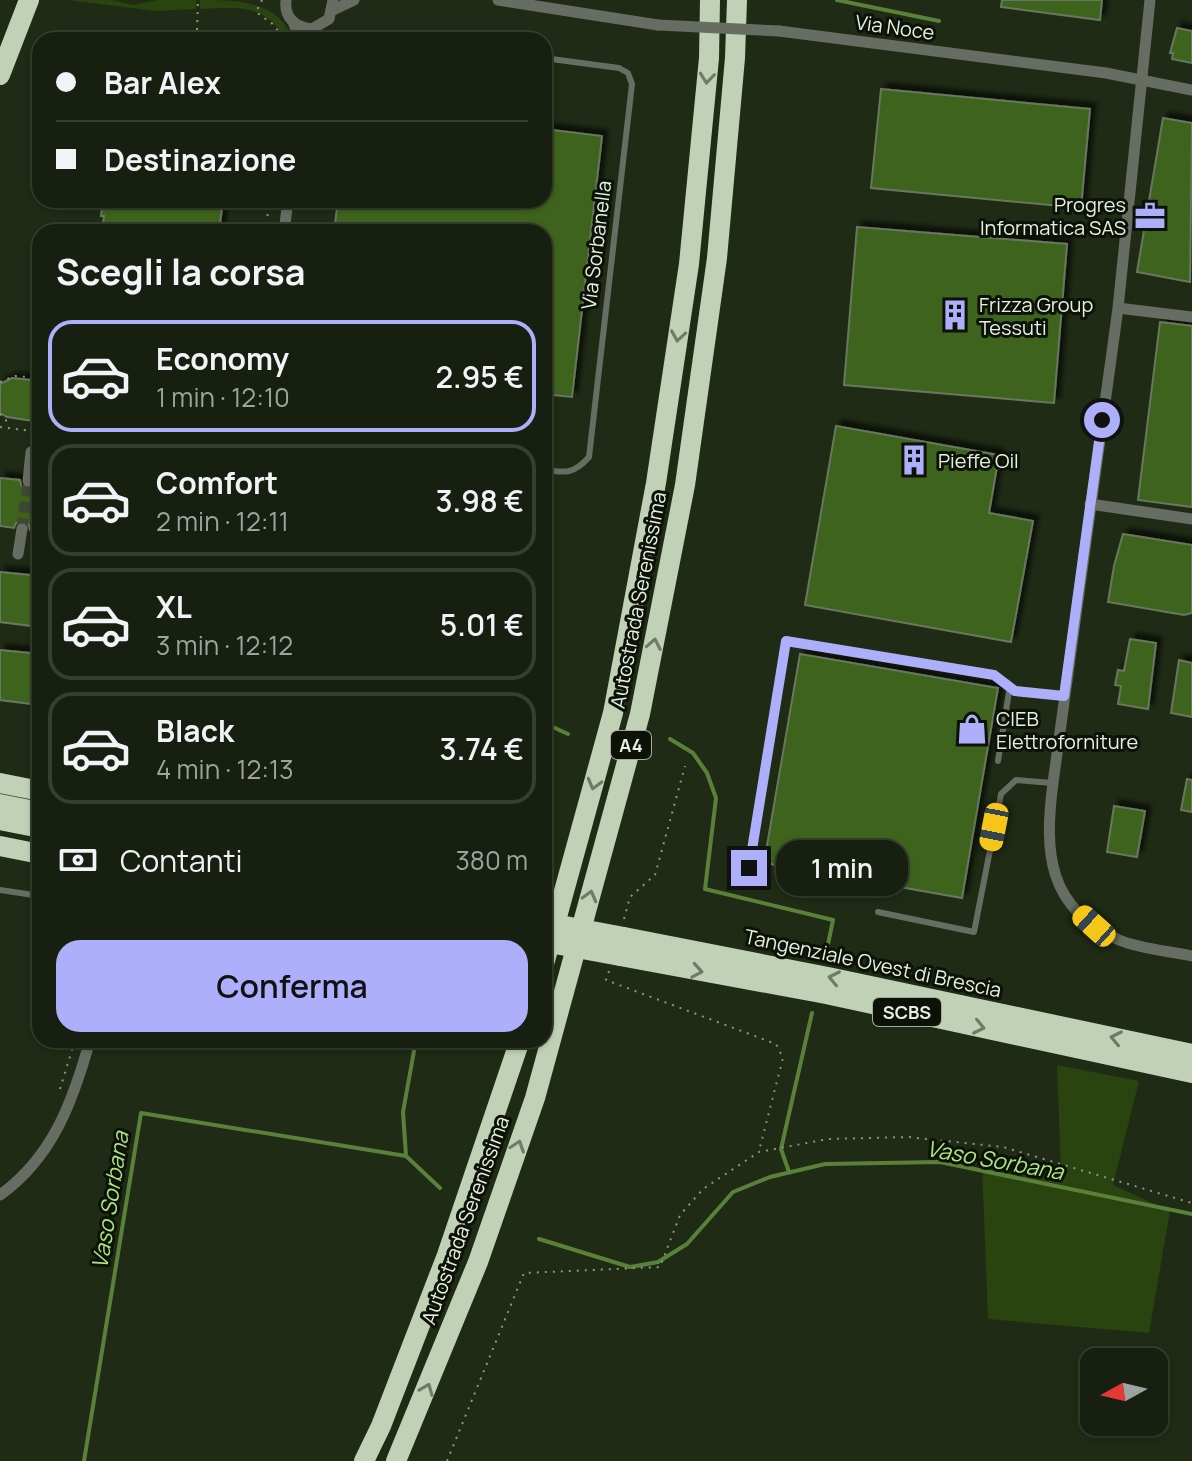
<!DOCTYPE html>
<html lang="it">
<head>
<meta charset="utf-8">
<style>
	body { margin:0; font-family:Manrope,sans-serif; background:#202819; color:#f1f3f6; height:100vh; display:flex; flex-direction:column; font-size:30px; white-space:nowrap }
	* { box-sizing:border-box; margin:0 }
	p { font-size:26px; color:#9ea39f }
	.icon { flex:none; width:44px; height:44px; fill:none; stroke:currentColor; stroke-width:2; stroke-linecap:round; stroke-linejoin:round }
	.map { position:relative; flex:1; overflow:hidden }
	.details { position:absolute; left:32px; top:224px; width:520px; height:824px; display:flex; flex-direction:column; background:#172010; border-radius:24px; box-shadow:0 2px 6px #0004,0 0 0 2px #363e30 }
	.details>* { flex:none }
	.top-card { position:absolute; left:32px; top:32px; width:520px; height:176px; border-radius:24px; box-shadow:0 2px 6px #0004,0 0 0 2px #363e30; display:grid; align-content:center; height:176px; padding:0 24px; background:#172010 }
	.needle { width:52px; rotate:262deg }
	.tools { position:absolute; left:1080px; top:1348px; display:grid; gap:16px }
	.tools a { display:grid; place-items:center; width:88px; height:88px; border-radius:16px; background:#172010; box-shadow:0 2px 6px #0004,0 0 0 2px #363e30; font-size:40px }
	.end { position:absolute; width:36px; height:36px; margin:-18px; border:10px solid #adaffb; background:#111; box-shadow:0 0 0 4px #111 }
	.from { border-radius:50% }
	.bubble { position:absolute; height:56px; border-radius:24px; background:#172010; box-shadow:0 2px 6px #0004,0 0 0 2px #363e30; font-size:26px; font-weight:600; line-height:56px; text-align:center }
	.car { position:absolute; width:24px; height:48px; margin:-24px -12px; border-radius:10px; box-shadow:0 0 6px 2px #0007; background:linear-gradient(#f5c518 24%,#345 0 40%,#f5c518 0 76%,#345 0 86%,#f5c518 0) }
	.top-card b { display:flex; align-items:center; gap:28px; height:76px; font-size:30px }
	.top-card b+b { border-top:2px solid #363e30 }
	.top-card i { width:20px; height:20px; background:#f1f3f6 }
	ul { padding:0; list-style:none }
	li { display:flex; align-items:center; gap:24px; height:112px; margin:0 16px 12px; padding:0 8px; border:4px solid #363e30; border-radius:24px }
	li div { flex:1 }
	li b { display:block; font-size:30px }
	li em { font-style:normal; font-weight:600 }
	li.active { border-color:#adaffb }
	li>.icon { width:72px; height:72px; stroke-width:1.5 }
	h2 { padding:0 24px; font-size:36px; line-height:96px }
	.pay { display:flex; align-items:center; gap:20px; height:88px; padding:0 24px; font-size:30px }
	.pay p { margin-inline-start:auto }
	.primary-button { display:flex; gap:16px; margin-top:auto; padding:16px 24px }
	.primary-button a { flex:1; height:92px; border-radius:24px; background:#adaffb; color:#111; font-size:32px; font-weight:600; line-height:92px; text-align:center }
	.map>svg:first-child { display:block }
	.green { fill:#29440e }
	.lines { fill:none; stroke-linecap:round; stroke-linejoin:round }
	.stream { stroke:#5a8139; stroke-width:4 }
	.building { fill:#3e631a; stroke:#68775e; stroke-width:2; filter:url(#shadow) }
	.street-tunnel { stroke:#3d4834; stroke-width:11; stroke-dasharray:11 5.5; stroke-linecap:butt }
	.path { stroke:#8c9685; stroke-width:2; stroke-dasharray:2 6; stroke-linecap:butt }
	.lane { stroke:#676d62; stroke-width:6 }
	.street { stroke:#676d62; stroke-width:11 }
	.highway { stroke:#c0d1b5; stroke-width:20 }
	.street-bridge { stroke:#676d62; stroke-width:11 }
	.highway-bridge { stroke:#c0d1b5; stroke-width:20 }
	.oneway { stroke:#6f7b67 }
	.route { stroke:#adaffb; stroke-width:10 }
	.labels { text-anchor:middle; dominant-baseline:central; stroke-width:6; stroke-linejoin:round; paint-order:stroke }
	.shield { fill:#0c1208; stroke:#a5ada0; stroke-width:2 }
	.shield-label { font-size:18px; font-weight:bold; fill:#e6efe1 }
	.street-label { font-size:20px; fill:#e6efe1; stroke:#0c1208 }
	.poi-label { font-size:20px; fill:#e6efe1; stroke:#0c1208; text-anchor:start }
	.water-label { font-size:22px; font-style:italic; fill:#ade482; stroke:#0c1208 }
</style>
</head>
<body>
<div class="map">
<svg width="1192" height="1461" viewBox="0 0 1192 1461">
	<defs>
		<filter id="shadow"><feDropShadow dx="5.5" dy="-5.5" stdDeviation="2" flood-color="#0009"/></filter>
	</defs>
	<rect width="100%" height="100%" fill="#1f2b15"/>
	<path class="green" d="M68 0H111L133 5 158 0H196V9L156 11Z
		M200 0C237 0 278 0 293 40H285C265 2 237 8 200 9Z
		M1057 1065 1139 1081 1113 1185 1170 1211 1149 1333 988 1319 982 1166 1061 1171Z"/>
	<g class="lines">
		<path class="stream" d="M837 0 939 21
			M544 723 568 734
			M670 739 693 753 707 773 716 798 705 889 833 920 826 954
			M406 1156 403 1112 416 1040
			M789 1172 781 1149 812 1013
			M539 1239 630 1267 658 1262 687 1244 733 1192 770 1177 825 1164 940 1162 1192 1214
			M84 1461 141 1113 406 1156 440 1188"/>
	</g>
	<path class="building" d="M1002 0H1102L1100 20 1001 7Z
		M1177 28 1192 31V63L1172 59 1173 53H1170Z
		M881 89 1090 109 1081 208 871 188Z
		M1163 118 1192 123 1190 282 1137 272Z
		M544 129 602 136 572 397 544 394V232H334L338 200H544Z
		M103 200H223L219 232H111V225L103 224 104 216H101Z
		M857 227 1067 244 1054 403 844 385Z
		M1160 322 1192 326V507L1138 500Z
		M12 378 40 381V422L7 417 0 413V384Z
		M836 426 999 455 989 513 1033 521 1011 642 805 605Z
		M0 478 20 480 21 485 26 489 40 483V531L30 530 28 523 23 521 16 523 14 528 0 526Z
		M1123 534 1192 545V613L1184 615 1108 602 1114 566Z
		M0 572 40 576V627L0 622Z
		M1130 639 1156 643 1148 709 1118 704 1121 686 1115 685 1118 670 1124 671Z
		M0 650 40 654V705L0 700Z
		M800 654 998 688 962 898 764 863Z
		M1179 660 1192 663V717L1171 713Z
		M1187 779 1192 780V812L1181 810Z
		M1114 806 1145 811 1137 857 1107 852Z"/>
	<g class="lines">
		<path class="street-tunnel" d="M22 529 28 481"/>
		<path class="path" d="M262 0 256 12 274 25 284 40
			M197 30 198 0
			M266 232 269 200
			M0 382 15 376 40 378
			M0 414 6 420 5 426
			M0 427 40 432
			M624 919 630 897 655 875 685 766
			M609 971 606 980 776 1044 783 1058 759 1151
			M60 1089 75 1040
			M447 1461 524 1273 660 1267 680 1215 703 1189 759 1152 828 1139 908 1137 1003 1147 1192 1203"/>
		<path class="lane" d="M354 40 369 35 410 40
			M544 58 619 68 628 73 632 84 589 457C574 474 566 473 544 470
			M998 761 1009 692 1015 691
			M749 868 786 641 994 675 1015 691 1064 696
			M0 890 40 896
			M878 912 974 932 1001 794 1016 780 1052 783"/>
		<path class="street" d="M286 0C284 18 295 27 312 29L329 19 333 0
			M498 0 658 25
			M1150 0 1118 308 1053 783C1044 852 1047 908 1119 940 1141 949 1169 951 1192 956
			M333 10 354 0
			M294 24 300 40
			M779 31 1106 73 1192 90
			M284 232 288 200
			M1118 308 1192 317
			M28 481 31 452
			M1090 504 1192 519
			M18 554 22 529
			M0 1195C53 1157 73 1101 90 1040"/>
		<path class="highway" d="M0 75 29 0
			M0 783 40 791
			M0 804 40 812
			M0 820 40 828
			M0 846 40 854
			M624 937 833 978 1192 1054
			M620 956 826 994 1192 1073
			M544 964 613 713 656 483 689 264 709 58 710 0
			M364 1461 381 1426 447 1255 520 1040
			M396 1461 478 1262 535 1098 640 714 685 485 717 258 735 58 737 0"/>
		<path class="street-bridge" d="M658 25 779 31"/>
		<path class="highway-bridge" d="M544 922 624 937
			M544 942 620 956"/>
	</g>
	<defs><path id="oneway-chevron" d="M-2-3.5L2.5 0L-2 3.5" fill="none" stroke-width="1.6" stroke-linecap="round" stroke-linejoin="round" transform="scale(2)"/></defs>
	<g class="oneway">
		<use href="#oneway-chevron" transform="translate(707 78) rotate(96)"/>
		<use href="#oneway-chevron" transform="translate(678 336) rotate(99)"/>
		<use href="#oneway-chevron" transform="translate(654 644) rotate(-79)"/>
		<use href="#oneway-chevron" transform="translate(594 784) rotate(105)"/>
		<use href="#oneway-chevron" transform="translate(590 896) rotate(-75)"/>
		<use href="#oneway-chevron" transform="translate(697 971) rotate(10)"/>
		<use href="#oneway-chevron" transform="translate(834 978) rotate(-168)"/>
		<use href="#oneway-chevron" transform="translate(979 1027) rotate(12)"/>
		<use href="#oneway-chevron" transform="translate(1116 1038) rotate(-168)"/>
		<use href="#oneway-chevron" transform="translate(518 1146) rotate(-71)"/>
		<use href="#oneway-chevron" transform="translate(427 1389) rotate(-68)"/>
	</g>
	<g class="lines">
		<path class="route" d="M749 868 786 641 994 675 1015 691 1064 696 1102 420"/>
	</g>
	<defs>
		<g id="office-bare" transform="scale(2.4)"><path d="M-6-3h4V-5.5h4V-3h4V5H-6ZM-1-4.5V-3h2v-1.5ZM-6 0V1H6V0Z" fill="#adaffb" stroke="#0c1208" stroke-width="2.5" paint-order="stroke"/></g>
		<g id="building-bare" transform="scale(2.4)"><path d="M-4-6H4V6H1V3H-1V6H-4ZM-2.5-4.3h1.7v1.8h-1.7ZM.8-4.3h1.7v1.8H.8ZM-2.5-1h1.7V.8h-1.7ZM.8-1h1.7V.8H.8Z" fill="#adaffb" stroke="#0c1208" stroke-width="2.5" paint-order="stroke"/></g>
		<g id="shop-bare" transform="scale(2.4)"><path d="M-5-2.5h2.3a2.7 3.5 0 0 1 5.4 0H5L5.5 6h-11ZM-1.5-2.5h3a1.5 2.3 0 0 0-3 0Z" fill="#adaffb" stroke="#0c1208" stroke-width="2.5" paint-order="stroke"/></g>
	</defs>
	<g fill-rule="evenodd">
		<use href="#office-bare" x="1150" y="216"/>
		<use href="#building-bare" x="955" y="315"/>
		<use href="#building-bare" x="914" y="460"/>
		<use href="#shop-bare" x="972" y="729"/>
	</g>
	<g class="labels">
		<g class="shield">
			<rect x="611" y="731" width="40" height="28" rx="6"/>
			<rect x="873" y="998" width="68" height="28" rx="6"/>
		</g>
		<g class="shield-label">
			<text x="631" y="745">A4</text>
			<text x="907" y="1012">SCBS</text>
		</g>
		<g class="street-label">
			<text transform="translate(895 27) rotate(8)">Via Noce</text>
			<text transform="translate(596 245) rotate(-83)">Via Sorbanella</text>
			<text transform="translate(638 600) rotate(-79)">Autostrada Serenissima</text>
			<text transform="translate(873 963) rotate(12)">Tangenziale Ovest di Brescia</text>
			<text transform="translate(465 1220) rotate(-70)">Autostrada Serenissima</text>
		</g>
		<g class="poi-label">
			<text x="1126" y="204" text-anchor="end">Progres<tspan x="1126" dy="23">Informatica SAS</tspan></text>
			<text x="979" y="304">Frizza Group<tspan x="979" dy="23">Tessuti</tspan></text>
			<text x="938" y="460">Pieffe Oil</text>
			<text x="996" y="718">CIEB<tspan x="996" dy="23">Elettroforniture</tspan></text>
		</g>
		<g class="water-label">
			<text transform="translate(995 1160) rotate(10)">Vaso Sorbana</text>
			<text transform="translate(110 1200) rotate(-81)">Vaso Sorbana</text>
		</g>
	</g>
</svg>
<div class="tools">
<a><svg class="needle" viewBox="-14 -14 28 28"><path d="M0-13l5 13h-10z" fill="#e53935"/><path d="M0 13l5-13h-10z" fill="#9ea39f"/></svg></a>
</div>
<i class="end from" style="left:1102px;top:420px"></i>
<i class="end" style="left:749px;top:868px"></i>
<div class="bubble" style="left:776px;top:840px;width:132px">1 min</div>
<i class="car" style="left:994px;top:827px;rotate:191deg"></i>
<i class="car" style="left:1094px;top:926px;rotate:312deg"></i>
<div class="top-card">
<b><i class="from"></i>Bar Alex</b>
<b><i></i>Destinazione</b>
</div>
<section class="details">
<h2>Scegli la corsa</h2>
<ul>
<li class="active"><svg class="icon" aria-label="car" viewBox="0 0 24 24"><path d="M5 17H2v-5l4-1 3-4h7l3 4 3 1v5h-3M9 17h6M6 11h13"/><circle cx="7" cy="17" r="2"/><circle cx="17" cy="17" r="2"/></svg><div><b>Economy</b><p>1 min · 12:10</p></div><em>2.95 €</em></li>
<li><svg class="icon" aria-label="car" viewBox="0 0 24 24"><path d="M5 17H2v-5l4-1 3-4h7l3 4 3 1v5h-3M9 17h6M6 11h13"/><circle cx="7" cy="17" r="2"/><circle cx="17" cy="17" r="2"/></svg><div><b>Comfort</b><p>2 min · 12:11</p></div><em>3.98 €</em></li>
<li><svg class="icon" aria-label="car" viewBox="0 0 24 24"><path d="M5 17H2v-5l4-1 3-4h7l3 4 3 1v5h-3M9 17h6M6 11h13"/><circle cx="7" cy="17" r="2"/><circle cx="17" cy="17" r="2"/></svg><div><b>XL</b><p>3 min · 12:12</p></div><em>5.01 €</em></li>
<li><svg class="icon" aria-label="car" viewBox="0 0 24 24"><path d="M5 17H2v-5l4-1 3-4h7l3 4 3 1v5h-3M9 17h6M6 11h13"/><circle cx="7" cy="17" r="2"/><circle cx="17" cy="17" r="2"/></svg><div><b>Black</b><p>4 min · 12:13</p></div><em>3.74 €</em></li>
</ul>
<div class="pay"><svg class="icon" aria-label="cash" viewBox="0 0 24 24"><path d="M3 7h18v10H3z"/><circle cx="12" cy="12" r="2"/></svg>Contanti<p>380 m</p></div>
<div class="primary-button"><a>Conferma</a></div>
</section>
</div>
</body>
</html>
